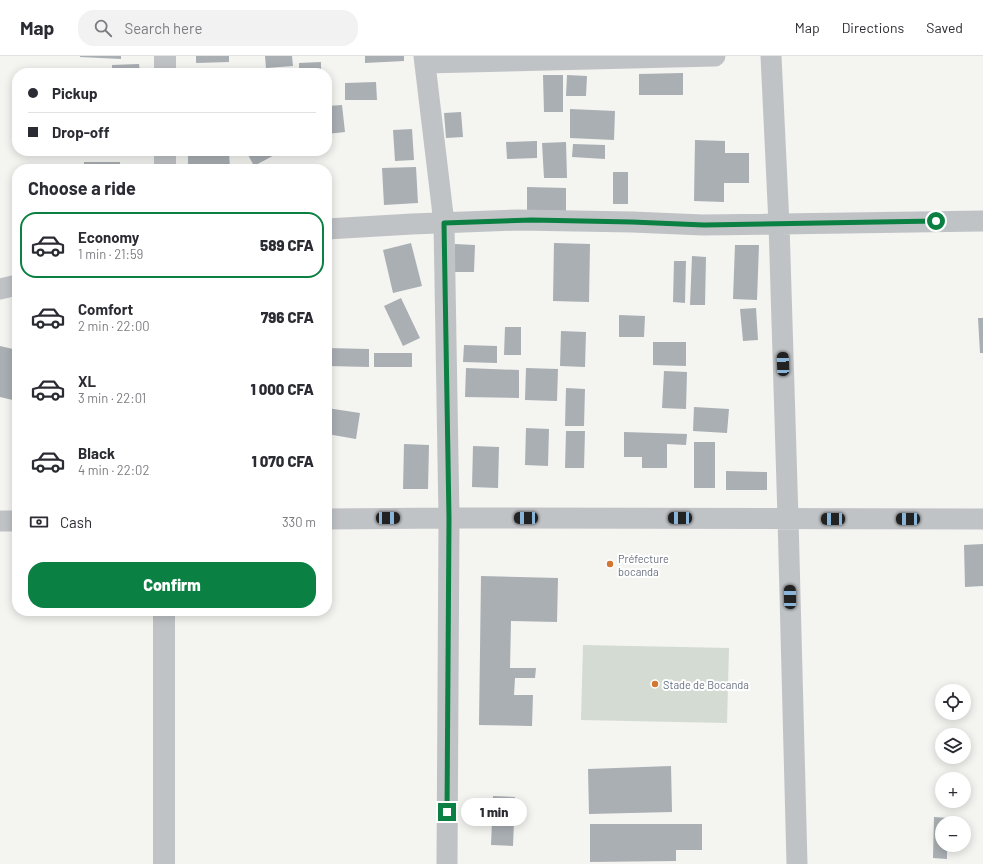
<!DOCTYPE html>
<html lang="en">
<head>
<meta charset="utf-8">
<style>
	body { margin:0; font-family:Barlow,sans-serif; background:#f2f2f3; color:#2b2b33; height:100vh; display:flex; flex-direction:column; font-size:15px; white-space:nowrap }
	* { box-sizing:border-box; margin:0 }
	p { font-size:13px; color:#7c7c81 }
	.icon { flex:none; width:22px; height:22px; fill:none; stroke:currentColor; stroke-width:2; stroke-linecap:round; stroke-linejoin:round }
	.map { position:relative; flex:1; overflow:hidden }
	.panel { position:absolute; left:12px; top:108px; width:320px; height:452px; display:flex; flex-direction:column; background:#fff; border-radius:16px; box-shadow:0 2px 10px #0003 }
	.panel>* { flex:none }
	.top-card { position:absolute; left:12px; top:12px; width:320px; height:88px; border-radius:16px; box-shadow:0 2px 10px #0003; display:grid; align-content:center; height:88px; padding:0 16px; background:#fff }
	.tools { position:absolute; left:935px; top:628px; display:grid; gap:8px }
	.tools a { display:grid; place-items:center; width:36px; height:36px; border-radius:50%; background:#fff; box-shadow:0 2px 10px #0003; font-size:20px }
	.end { position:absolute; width:18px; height:18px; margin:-9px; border:5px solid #0b8043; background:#fff; box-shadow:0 0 0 2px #fff }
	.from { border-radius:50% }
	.bubble { position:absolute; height:28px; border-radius:14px; background:#fff; box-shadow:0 2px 10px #0003; font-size:13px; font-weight:800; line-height:28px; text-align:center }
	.car { position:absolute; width:12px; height:24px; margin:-12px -6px; border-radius:5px; box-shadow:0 0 3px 1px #0007; background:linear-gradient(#222 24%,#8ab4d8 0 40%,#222 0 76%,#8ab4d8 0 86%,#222 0) }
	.top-card b { display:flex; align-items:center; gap:14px; height:38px; font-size:15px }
	.top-card b+b { border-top:1px solid #e1e1e2 }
	.top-card i { width:10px; height:10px; background:#2b2b33 }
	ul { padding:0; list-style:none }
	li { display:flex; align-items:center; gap:12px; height:66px; margin:0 8px 6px; padding:0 8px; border:2px solid transparent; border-radius:16px }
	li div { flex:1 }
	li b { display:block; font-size:15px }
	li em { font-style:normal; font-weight:800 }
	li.selected { border-color:#0b8043 }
	li>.icon { width:36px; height:36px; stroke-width:1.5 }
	h2 { padding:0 16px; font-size:18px; line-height:48px }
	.pay { display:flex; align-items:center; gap:10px; height:44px; padding:0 16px; font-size:15px }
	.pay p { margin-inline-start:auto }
	.action { display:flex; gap:8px; margin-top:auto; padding:8px 16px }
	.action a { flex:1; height:46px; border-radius:16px; background:#0b8043; color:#fff; font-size:16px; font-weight:800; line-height:46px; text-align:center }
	header { display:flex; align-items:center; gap:24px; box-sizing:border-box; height:56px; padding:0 20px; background:#fff; border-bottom:1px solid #e1e1e2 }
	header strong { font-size:19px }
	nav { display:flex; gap:22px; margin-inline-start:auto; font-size:14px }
	.search { width:280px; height:36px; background:#f2f2f3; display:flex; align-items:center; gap:10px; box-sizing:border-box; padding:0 14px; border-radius:16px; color:#7c7c81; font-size:15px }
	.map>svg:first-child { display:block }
	.green { fill:#d4dbd2 }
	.building { fill:#aaafb4 }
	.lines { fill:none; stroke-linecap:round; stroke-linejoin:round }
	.minor { stroke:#c0c3c6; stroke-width:21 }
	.tertiary { stroke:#c0c3c6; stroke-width:22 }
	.route { stroke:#0b8043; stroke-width:5 }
	.poi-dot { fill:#d27633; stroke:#fff; stroke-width:1.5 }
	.labels { text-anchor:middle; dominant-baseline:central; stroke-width:4; stroke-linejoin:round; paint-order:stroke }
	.poi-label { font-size:11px; fill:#666f7f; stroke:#fff; text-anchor:start }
</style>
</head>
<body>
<header>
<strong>Map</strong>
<div class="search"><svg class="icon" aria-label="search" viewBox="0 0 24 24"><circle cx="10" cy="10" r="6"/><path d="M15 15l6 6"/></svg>Search here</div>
<nav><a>Map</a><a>Directions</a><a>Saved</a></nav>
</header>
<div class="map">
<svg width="983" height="808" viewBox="0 0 983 808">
	<rect width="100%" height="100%" fill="#f4f4f1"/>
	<path class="green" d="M583 589 729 592 727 667 581 664Z"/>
	<path class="building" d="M80 0H121V3L80 1Z
		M196 0H229V6L196 7Z
		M265 0H292L293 10 266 12Z
		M365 0H404V5L365 7Z
		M321 6V17H299V7Z
		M139 8 140 17H112V9Z
		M683 17V39H639V18Z
		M543 19H563V56H544Z
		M567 19 587 20 586 40H566Z
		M376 26 377 44H345V27Z
		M342 49 345 76 327 78V50Z
		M570 53 615 55 614 84 570 82Z
		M461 56 463 81 446 82 444 57Z
		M412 73 414 104 395 105 393 74Z
		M695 84 725 85V97H749V127H724V146L694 145Z
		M537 85V102L507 103 506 86Z
		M566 86 567 122H544L542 87Z
		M573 88 605 89V103L572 101Z
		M188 95H229L230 113H188Z
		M246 95H282L254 110Z
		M84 106H120V113H84Z
		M416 111 418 147 384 149 382 112Z
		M613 116H628V148H613Z
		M527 131 566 132V155L527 154Z
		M411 187 422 230 393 237 383 194Z
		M554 187 590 188 589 246 553 245Z
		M455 188 475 189 474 216H455Z
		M735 189H759L757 244 733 243Z
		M692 200 706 201 705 249H690Z
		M674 205H686L685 247 673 246Z
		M401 242 420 282 403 290 384 250Z
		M756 252 758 284 743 285 740 253Z
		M619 259 645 260 644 281H619Z
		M978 262H983V297H980Z
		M505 271H521V299H504Z
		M561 275 586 276 585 311 560 310Z
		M653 286H686V310L653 309Z
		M464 289 497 290V307L463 306Z
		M0 290 17 294V345L0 341Z
		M327 292 369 293V311L327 310Z
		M374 297H412V311H374Z
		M466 312 519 314V342L465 341Z
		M526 312 558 313 557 345 525 344Z
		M664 315 687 316 686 353 662 352Z
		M566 332 585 333 584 370H565Z
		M694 351 729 353 727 377 693 375Z
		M327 352 360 357 356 383 327 378Z
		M526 372 549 373 548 410 525 409Z
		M566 375H585L584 412H565Z
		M624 376 687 378 686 389 667 388V412H642V401H624Z
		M694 386H715V432H694Z
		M404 388 429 389 428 433H403Z
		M473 390 499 391 498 432 472 431Z
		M726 415 767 416V434H726Z
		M983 488V530L965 531 964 489Z
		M481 520 558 522 557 566 511 565 510 612H536L535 622H515L514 639H533L532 670 479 669Z
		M671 710 672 756 589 758 588 713Z
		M493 740 515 741 513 790 491 789Z
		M934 761 948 762V767H942V789H947V803L933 802Z
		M590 768H702V794H676V805L590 806Z"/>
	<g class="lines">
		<path class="minor" d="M424 0 444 167 449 462 447 808
			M771 0 779 168 788 462 797 808
			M425 7 715 0
			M327 173 412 168 518 164 632 166 703 169 983 165
			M0 233 17 229
			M327 463 449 462 983 463
			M0 465H17"/>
		<path class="tertiary" d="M165 17V0
			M165 113V95
			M164 808V555"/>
	</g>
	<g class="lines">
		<path class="route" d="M447 756 449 462 444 167 532 164 632 166 704 169 936 165"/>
	</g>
	<g class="poi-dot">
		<circle cx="610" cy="508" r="4"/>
		<circle cx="655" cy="628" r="4"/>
	</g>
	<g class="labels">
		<g class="poi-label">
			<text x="618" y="502">Préfecture<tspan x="618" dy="13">bocanda</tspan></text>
			<text x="663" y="628">Stade de Bocanda</text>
		</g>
	</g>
</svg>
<div class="tools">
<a><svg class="icon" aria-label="locate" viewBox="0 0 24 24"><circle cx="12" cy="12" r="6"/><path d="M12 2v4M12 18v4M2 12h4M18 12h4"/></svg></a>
<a><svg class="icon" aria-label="layers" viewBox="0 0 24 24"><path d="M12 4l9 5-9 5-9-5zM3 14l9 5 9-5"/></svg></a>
<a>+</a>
<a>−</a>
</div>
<i class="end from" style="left:936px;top:165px"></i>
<i class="end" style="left:447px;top:756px"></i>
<div class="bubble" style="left:461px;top:742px;width:66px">1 min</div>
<i class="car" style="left:783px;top:308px;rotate:358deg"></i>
<i class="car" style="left:388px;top:462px;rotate:90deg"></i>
<i class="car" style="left:526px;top:462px;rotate:270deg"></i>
<i class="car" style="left:680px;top:462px;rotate:270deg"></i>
<i class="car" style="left:833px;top:463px;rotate:270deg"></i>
<i class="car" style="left:908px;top:463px;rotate:270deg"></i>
<i class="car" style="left:790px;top:541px;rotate:359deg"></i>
<div class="top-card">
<b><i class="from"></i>Pickup</b>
<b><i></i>Drop-off</b>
</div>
<section class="panel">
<h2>Choose a ride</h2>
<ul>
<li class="selected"><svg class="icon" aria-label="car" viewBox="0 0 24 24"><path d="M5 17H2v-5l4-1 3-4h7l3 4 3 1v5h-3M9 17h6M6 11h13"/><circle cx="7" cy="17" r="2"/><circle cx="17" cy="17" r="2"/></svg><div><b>Economy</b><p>1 min · 21:59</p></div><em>589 CFA</em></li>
<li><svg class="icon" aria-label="car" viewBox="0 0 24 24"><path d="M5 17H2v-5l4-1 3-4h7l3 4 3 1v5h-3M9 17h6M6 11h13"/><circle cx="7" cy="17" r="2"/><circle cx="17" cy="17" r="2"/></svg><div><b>Comfort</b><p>2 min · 22:00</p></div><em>796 CFA</em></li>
<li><svg class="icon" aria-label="car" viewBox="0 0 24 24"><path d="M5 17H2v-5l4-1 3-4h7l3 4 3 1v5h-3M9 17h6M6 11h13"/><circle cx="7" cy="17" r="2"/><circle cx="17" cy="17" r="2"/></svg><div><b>XL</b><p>3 min · 22:01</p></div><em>1 000 CFA</em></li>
<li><svg class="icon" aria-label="car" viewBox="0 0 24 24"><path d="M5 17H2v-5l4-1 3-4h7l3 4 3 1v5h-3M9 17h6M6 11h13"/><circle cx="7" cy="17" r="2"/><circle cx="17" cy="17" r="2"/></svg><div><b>Black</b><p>4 min · 22:02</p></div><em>1 070 CFA</em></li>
</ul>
<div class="pay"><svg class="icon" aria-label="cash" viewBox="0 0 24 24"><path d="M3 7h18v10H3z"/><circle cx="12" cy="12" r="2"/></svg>Cash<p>330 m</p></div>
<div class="action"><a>Confirm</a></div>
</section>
</div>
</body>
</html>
